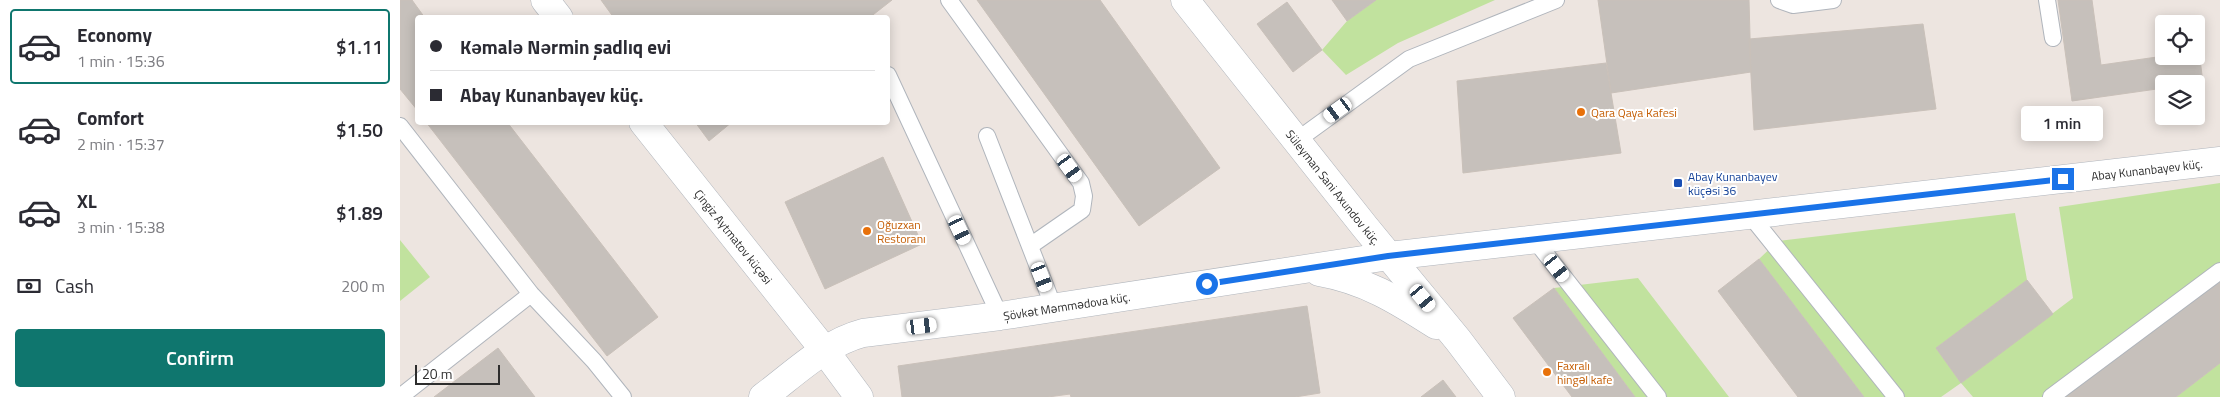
<!DOCTYPE html>
<html lang="en">
<head>
<meta charset="utf-8">
<style>
	body { margin:0; font-family:"Titillium Web",sans-serif; background:#f2f2f3; color:#2b2b33; height:100vh; display:flex; flex-direction:column; font-size:19px; white-space:nowrap }
	* { box-sizing:border-box; margin:0 }
	p { font-size:16px; color:#7c7c81 }
	.icon { flex:none; width:28px; height:28px; fill:none; stroke:currentColor; stroke-width:2; stroke-linecap:round; stroke-linejoin:round }
	.map { position:relative; flex:1; overflow:hidden }
	.sheet { display:flex; flex-direction:column; background:#fff; width:400px }
	.sheet>* { flex:none }
	.banner { position:absolute; left:15px; top:15px; width:475px; height:110px; border-radius:5px; box-shadow:0 2px 12px #0003; display:grid; align-content:center; height:110px; padding:0 15px; background:#fff }
	.tools { position:absolute; left:1755px; top:15px; display:grid; gap:10px }
	.tools a { display:grid; place-items:center; width:50px; height:50px; border-radius:5px; background:#fff; box-shadow:0 2px 12px #0003; font-size:25px }
	.scale { position:absolute; left:15px; bottom:12px; width:85px; box-sizing:border-box; padding-left:5px; border:2px solid #2d2d2d; border-top:0; font-size:14px; line-height:18px; white-space:nowrap; color:#2d2d2d; -webkit-text-stroke:4px #fff; paint-order:stroke }
	.end { position:absolute; width:22px; height:22px; margin:-11px; border:6px solid #1a73e8; background:#fff; box-shadow:0 0 0 2px #fff }
	.from { border-radius:50% }
	.bubble { position:absolute; height:35px; border-radius:5px; background:#fff; box-shadow:0 2px 12px #0003; font-size:16px; font-weight:600; line-height:35px; text-align:center }
	.car { position:absolute; width:15px; height:30px; margin:-15px -8px; border-radius:6px; box-shadow:0 0 4px 1px #0007; background:linear-gradient(#fff 24%,#345 0 40%,#fff 0 76%,#345 0 86%,#fff 0) }
	.banner b { display:flex; align-items:center; gap:18px; height:48px; font-size:19px }
	.banner b+b { border-top:1px solid #e1e1e2 }
	.banner i { width:12px; height:12px; background:#2b2b33 }
	ul { padding:9px 0 0; list-style:none }
	li { display:flex; align-items:center; gap:15px; height:75px; margin:0 10px 8px; padding:0 5px; border:2px solid transparent; border-radius:5px }
	li div { flex:1 }
	li b { display:block; font-size:19px }
	li em { font-style:normal; font-weight:600 }
	li.current { border-color:#0f766e }
	li>.icon { width:45px; height:45px; stroke-width:1.5 }
	.pay { display:flex; align-items:center; gap:12px; height:55px; padding:0 15px; font-size:19px }
	.pay p { margin-inline-start:auto }
	.cta { display:flex; gap:10px; margin-top:auto; padding:10px 15px }
	.cta a { flex:1; height:58px; border-radius:5px; background:#0f766e; color:#fff; font-size:20px; font-weight:600; line-height:58px; text-align:center }
	main { display:flex; flex:1; min-height:0 }
	.map>svg:first-child { display:block }
	.green { fill:#c1e29e }
	.building { fill:#c6c0bb; stroke:#c9c0b9 }
	.lines { fill:none; stroke-linecap:round; stroke-linejoin:round }
	.lane-casing { stroke:#b0b5bc; stroke-width:18 }
	.street-casing { stroke:#b0b5bc; stroke-width:29 }
	.secondary-casing { stroke:#b0b5bc; stroke-width:29 }
	.lane { stroke:#fff; stroke-width:16 }
	.street { stroke:#fff; stroke-width:28 }
	.secondary { stroke:#fff; stroke-width:28 }
	.route { stroke:#1a73e8; stroke-width:6 }
	.food-dot { fill:#e8710a; stroke:#fff; stroke-width:2 }
	.transit-dot { fill:#1a4fb4; stroke:#fff; stroke-width:2 }
	.labels { text-anchor:middle; dominant-baseline:central; stroke-width:4; stroke-linejoin:round; paint-order:stroke }
	.food-label { font-size:12px; fill:#c56008; stroke:#fff; text-anchor:start }
	.street-label { font-size:12px; fill:#2d2d2d; stroke:#fff }
	.transit-label { font-size:12px; fill:#164399; stroke:#fff; text-anchor:start }
</style>
</head>
<body>
<main>
<section class="sheet">
<ul>
<li class="current"><svg class="icon" aria-label="car" viewBox="0 0 24 24"><path d="M5 17H2v-5l4-1 3-4h7l3 4 3 1v5h-3M9 17h6M6 11h13"/><circle cx="7" cy="17" r="2"/><circle cx="17" cy="17" r="2"/></svg><div><b>Economy</b><p>1 min · 15:36</p></div><em>$1.11</em></li>
<li><svg class="icon" aria-label="car" viewBox="0 0 24 24"><path d="M5 17H2v-5l4-1 3-4h7l3 4 3 1v5h-3M9 17h6M6 11h13"/><circle cx="7" cy="17" r="2"/><circle cx="17" cy="17" r="2"/></svg><div><b>Comfort</b><p>2 min · 15:37</p></div><em>$1.50</em></li>
<li><svg class="icon" aria-label="car" viewBox="0 0 24 24"><path d="M5 17H2v-5l4-1 3-4h7l3 4 3 1v5h-3M9 17h6M6 11h13"/><circle cx="7" cy="17" r="2"/><circle cx="17" cy="17" r="2"/></svg><div><b>XL</b><p>3 min · 15:38</p></div><em>$1.89</em></li>
</ul>
<div class="pay"><svg class="icon" aria-label="cash" viewBox="0 0 24 24"><path d="M3 7h18v10H3z"/><circle cx="12" cy="12" r="2"/></svg>Cash<p>200 m</p></div>
<div class="cta"><a>Confirm</a></div>
</section>
<div class="map">
<svg width="1820" height="397" viewBox="0 0 1820 397">
	<rect width="100%" height="100%" fill="#ede5e0"/>
	<path class="green" d="M976 0H1095L998 43 946 75 922 50 947 21Z
		M1820 183V278L1663 397H1573L1561 383 1541 397H1464L1359 259 1378 241 1615 213 1627 280 1536 348 1561 383 1673 298 1659 207Z
		M0 240 30 277 0 301Z
		M1238 278 1329 397H1235L1154 288Z
		M1820 363V397H1776Z"/>
	<path class="building" d="M0 0H12L25 18H18V111L0 89Z
		M201 0H492L469 18H214Z
		M577 0H700L820 168 739 226Z
		M932 0H976L947 21Z
		M1198 0H1349L1351 72 1211 93Z
		M1658 0H1692L1701 65 1764 56H1796V52L1799 51 1803 83 1764 84V88L1672 101Z
		M887 2 922 50 893 72 857 24Z
		M1523 24 1536 109 1354 130 1349 39Z
		M1206 63 1221 153 1063 173 1057 81Z
		M26 122H107L258 317 207 356Z
		M295 122H332L309 141Z
		M483 157 522 244 425 289 385 202Z
		M1359 259 1464 397H1398L1318 291Z
		M1820 278V363L1776 397H1663Z
		M1627 280 1653 314 1561 383 1536 348Z
		M1154 288 1235 397H1172L1113 318Z
		M907 306 920 393 895 397H671L670 394 648 397H502L498 366Z
		M98 348 135 397H34Z
		M1043 380 1056 397H1021Z"/>
	<g class="lines">
		<g class="lane-casing">
			<path id="lane" d="M549 0 681 183 684 196 682 210 630 246
				M1379 0 1393 5 1433 0
				M1647 0 1653 38
				M488 75 600 316
				M0 126 131 294 194 361 223 397
				M587 136 654 308
				M896 141 1009 59 1156 0
				M1350 215 1496 397
				M1134 239 1258 397
				M0 397 131 294
				M1651 397 1820 271"/>
		</g>
		<g class="street-casing">
			<path id="street" d="M425 351 459 397"/>
		</g>
		<g class="secondary-casing">
			<g id="secondary">
				<path d="M145 0 159 18"/>
				<path id="s1" d="M785 0 965 227 1058 340 1101 397"/>
				<path id="s2" d="M243 122 425 351"/>
				<path d="M919 272C965 280 997 300 1036 325"/>
				<path id="s3" d="M363 397C394 374 425 343 463 333L600 316 989 256 1820 161"/>
			</g>
		</g>
		<use href="#lane" class="lane"/>
		<use href="#street" class="street"/>
		<use href="#secondary" class="secondary"/>
	</g>
	<g class="lines">
		<path class="route" d="M807 284 988 256 1663 179"/>
	</g>
	<g class="food-dot">
		<circle cx="1181" cy="112" r="5"/>
		<circle cx="467" cy="231" r="5"/>
		<circle cx="1147" cy="372" r="5"/>
	</g>
	<rect class="transit-dot" x="1273" y="178" width="10" height="10" rx="2.5"/>
	<g class="labels">
		<g class="food-label">
			<text x="1191" y="112">Qara Qaya Kafesi</text>
			<text x="477" y="224">Oğuzxan<tspan x="477" dy="14">Restoranı</tspan></text>
			<text x="1157" y="365">Faxralı<tspan x="1157" dy="14">hingəl kafe</tspan></text>
		</g>
		<g class="street-label">
			<text stroke="none"><textPath href="#s3" startOffset="1414">Abay Kunanbayev küç.</textPath></text>
			<text stroke="none"><textPath href="#s1" startOffset="239">Süleyman Sani Axundov küç.</textPath></text>
			<text stroke="none"><textPath href="#s2" startOffset="146">Çingiz Aytmatov küçəsi</textPath></text>
			<text stroke="none"><textPath href="#s3" startOffset="325">Şövkət Məmmədova küç.</textPath></text>
		</g>
		<g class="transit-label">
			<text x="1288" y="176">Abay Kunanbayev<tspan x="1288" dy="14">küçəsi 36</tspan></text>
		</g>
	</g>
</svg>
<div class="tools">
<a><svg class="icon" aria-label="locate" viewBox="0 0 24 24"><circle cx="12" cy="12" r="6"/><path d="M12 2v4M12 18v4M2 12h4M18 12h4"/></svg></a>
<a><svg class="icon" aria-label="layers" viewBox="0 0 24 24"><path d="M12 4l9 5-9 5-9-5zM3 14l9 5 9-5"/></svg></a>
</div>
<div class="scale">20 m</div>
<i class="end from" style="left:807px;top:284px"></i>
<i class="end" style="left:1663px;top:179px"></i>
<div class="bubble" style="left:1621px;top:106px;width:82px">1 min</div>
<i class="car" style="left:938px;top:110px;rotate:234deg"></i>
<i class="car" style="left:670px;top:168px;rotate:144deg"></i>
<i class="car" style="left:560px;top:230px;rotate:155deg"></i>
<i class="car" style="left:1157px;top:268px;rotate:142deg"></i>
<i class="car" style="left:642px;top:277px;rotate:159deg"></i>
<i class="car" style="left:1023px;top:298px;rotate:140deg"></i>
<i class="car" style="left:522px;top:326px;rotate:83deg"></i>
<div class="banner">
<b><i class="from"></i>Kəmalə Nərmin şadlıq evi</b>
<b><i></i>Abay Kunanbayev küç.</b>
</div>
</div>
</main>
</body>
</html>
